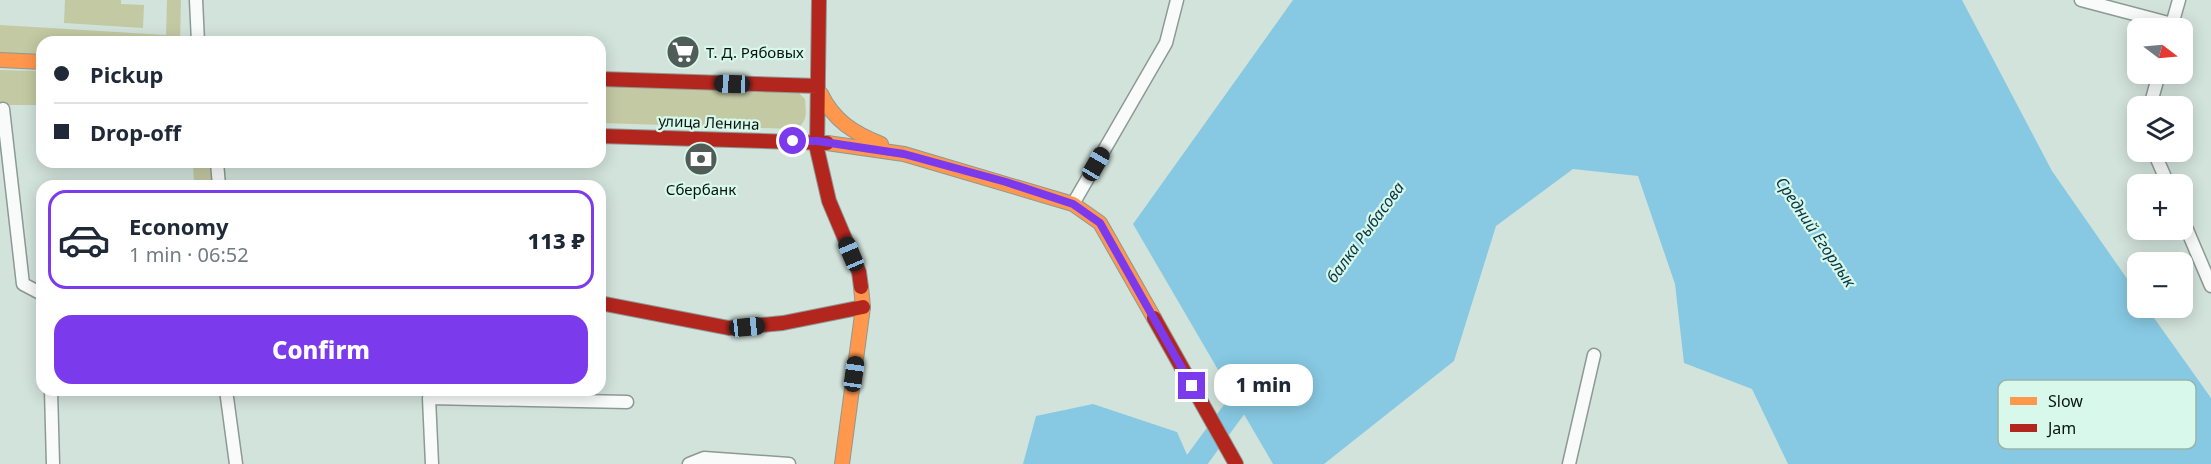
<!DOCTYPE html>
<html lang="en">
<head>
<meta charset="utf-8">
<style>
	body { margin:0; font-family:"Noto Sans",sans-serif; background:#f6f6f7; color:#1f2937; height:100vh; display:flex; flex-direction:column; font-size:22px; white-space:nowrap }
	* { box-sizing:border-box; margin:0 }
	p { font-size:20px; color:#747a83 }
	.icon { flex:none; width:33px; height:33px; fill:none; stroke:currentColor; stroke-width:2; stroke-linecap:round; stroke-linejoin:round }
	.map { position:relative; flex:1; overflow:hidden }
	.sheet { position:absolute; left:36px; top:180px; width:570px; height:216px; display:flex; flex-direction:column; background:#fff; border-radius:18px; box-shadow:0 3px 15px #0003 }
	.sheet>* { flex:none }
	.banner { position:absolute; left:36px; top:36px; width:570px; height:132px; border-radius:18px; box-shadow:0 3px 15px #0003; display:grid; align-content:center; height:132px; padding:0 18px; background:#fff }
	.needle { width:39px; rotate:106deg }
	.controls { position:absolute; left:2127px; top:18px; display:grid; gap:12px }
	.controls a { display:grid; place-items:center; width:66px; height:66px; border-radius:12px; background:#fff; box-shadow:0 3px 15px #0003; font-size:30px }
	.end { position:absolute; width:27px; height:27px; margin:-14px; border:8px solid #7c3aed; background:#fff; box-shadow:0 0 0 3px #fff }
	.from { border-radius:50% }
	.bubble { position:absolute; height:42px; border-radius:18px; background:#fff; box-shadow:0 3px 15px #0003; font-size:20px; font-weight:800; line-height:42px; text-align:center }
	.car { position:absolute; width:18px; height:36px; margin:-18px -9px; border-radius:8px; box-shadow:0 0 4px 2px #0007; background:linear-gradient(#222 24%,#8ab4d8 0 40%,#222 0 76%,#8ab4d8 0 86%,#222 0) }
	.banner b { display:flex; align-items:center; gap:21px; height:57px; font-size:22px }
	.banner b+b { border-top:2px solid #e0e1e3 }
	.banner i { width:15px; height:15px; background:#1f2937 }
	ul { padding:10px 0 0; list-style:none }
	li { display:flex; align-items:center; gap:18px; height:99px; margin:0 12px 9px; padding:0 6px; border:3px solid transparent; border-radius:18px }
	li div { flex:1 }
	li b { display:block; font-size:22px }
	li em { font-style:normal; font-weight:800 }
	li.active { border-color:#7c3aed }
	li>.icon { width:54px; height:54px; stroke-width:1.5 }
	.button { display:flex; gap:12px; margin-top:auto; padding:12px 18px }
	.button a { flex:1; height:69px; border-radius:18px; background:#7c3aed; color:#fff; font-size:24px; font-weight:800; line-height:69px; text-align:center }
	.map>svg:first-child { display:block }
	.green { fill:#c3c9a2 }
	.water { fill:#87c9e2 }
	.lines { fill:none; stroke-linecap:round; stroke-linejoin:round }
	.river { stroke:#87c9e2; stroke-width:22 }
	.street-casing { stroke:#8c9994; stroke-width:15 }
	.slow-casing { stroke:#8c9994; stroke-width:16 }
	.jam-casing { stroke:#8c9994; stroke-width:16 }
	.street { stroke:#f8fbfa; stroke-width:12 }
	.slow { stroke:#ff974d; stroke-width:14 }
	.jam { stroke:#b3261e; stroke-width:14 }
	.route { stroke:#7c3aed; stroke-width:8 }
	.labels { text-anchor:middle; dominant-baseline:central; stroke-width:4.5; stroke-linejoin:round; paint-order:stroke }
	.poi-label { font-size:15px; fill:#081410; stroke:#d7f8ea; text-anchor:start }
	.street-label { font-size:15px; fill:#081410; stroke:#d7f8ea }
	.water-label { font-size:16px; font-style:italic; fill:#0b3444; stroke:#d7f8ea }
	.key { fill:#d7f8ea; stroke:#99b4a9; stroke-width:1.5 }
	.key-label { font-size:16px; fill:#081410 }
</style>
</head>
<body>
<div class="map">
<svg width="2211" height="464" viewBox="0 0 2211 464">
	<rect width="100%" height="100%" fill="#d2e3dc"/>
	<path class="green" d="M65 0H121V4L144 5 143 28 64 23Z
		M167 0H181L180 42H42V56L0 54V25L166 35Z
		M0 70 42 71V105H0Z
		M600 86 799 93 805 99C806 112 808 122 796 129L600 123Z
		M193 162H212L213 186H194Z"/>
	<path class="water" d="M1293 0H1962L2052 171 2137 293 2138 308H2147L2211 398V464H1788L1752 389 1684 363 1675 284 1638 176 1573 169 1496 226 1454 361 1324 464H1273L1133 224Z
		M1093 404 1177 432 1191 464H1023L1036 416Z"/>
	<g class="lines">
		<path class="river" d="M1194 464 1255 381"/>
		<g class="street-casing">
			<path id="street" d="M196 0 198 42
				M2081 0 2172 24
				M2171 28 2179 0
				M2150 106 2159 74
				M3 109 23 284 42 294
				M2154 152 2168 184
				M217 162 219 186
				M1073 204 1166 43 1177 0
				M2182 218 2211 286
				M51 390 53 464
				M226 390 236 464
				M432 464 429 398 627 402
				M689 464 704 458 789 464
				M1569 464 1594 355"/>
		</g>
		<g class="slow-casing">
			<path id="slow" d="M0 60 42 62
				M821 94C834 121 854 133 881 144
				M827 143 904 154 1073 204 1100 223 1154 318
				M842 464 863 307 861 287"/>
		</g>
		<g class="jam-casing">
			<path id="jam" d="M819 0 817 149 829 201 859 272 861 287
				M600 79 818 86
				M600 136 827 143
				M600 303 729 328 783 323 863 307
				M1154 318 1236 464"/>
		</g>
		<use href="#street" class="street"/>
		<use href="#slow" class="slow"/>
		<use href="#jam" class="jam"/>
	</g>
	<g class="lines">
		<path class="route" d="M793 141H817L904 154 1006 182 1073 204 1100 223 1192 386"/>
	</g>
	<defs>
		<g id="supermarket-disc" transform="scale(1.725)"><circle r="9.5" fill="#4f5c57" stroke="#d7f8ea"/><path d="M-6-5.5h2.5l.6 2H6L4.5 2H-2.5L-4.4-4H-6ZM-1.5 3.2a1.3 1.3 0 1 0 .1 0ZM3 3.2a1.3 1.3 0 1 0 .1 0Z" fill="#fff"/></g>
		<g id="bank-disc" transform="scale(1.725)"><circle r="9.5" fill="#4f5c57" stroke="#d7f8ea"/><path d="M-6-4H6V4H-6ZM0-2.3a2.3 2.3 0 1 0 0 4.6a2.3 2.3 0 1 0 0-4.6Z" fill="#fff"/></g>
	</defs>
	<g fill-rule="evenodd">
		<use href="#supermarket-disc" x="683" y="52"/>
		<use href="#bank-disc" x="701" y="159"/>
	</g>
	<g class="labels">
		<g class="poi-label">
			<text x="706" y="52">Т. Д. Рябовых</text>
			<text x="701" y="189" text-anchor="middle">Сбербанк</text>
		</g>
		<g class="street-label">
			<text transform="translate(709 122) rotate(2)">улица Ленина</text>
		</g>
		<g class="water-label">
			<text transform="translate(1365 232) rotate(-54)">балка Рыбасова</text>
			<text transform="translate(1816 232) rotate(56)">Средний Егорлык</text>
		</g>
	</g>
	<rect x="1998" y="380" width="198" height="69" rx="9" class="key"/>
	<rect x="2010" y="397" width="27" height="8" fill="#ff974d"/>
	<rect x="2010" y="424" width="27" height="8" fill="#b3261e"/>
	<g class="key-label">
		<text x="2048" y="407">Slow</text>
		<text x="2048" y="434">Jam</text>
	</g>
</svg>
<div class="controls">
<a><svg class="needle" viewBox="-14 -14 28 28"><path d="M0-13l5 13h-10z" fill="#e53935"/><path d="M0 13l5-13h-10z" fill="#747a83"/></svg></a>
<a><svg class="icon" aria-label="layers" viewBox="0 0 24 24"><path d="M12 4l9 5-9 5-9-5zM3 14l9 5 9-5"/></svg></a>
<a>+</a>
<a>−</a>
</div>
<i class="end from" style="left:793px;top:141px"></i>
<i class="end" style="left:1192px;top:386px"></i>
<div class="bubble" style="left:1214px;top:364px;width:99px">1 min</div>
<i class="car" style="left:732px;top:84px;rotate:272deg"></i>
<i class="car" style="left:1096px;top:164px;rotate:30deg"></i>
<i class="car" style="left:851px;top:254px;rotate:337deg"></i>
<i class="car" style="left:747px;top:327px;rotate:84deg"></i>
<i class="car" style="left:854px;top:374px;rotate:8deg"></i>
<div class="banner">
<b><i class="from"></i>Pickup</b>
<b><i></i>Drop-off</b>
</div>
<section class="sheet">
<ul>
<li class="active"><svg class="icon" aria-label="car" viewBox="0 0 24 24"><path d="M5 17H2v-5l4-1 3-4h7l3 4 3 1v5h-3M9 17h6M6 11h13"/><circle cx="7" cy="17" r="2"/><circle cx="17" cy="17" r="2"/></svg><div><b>Economy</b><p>1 min · 06:52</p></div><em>113 ₽</em></li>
</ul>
<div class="button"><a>Confirm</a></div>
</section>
</div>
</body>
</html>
